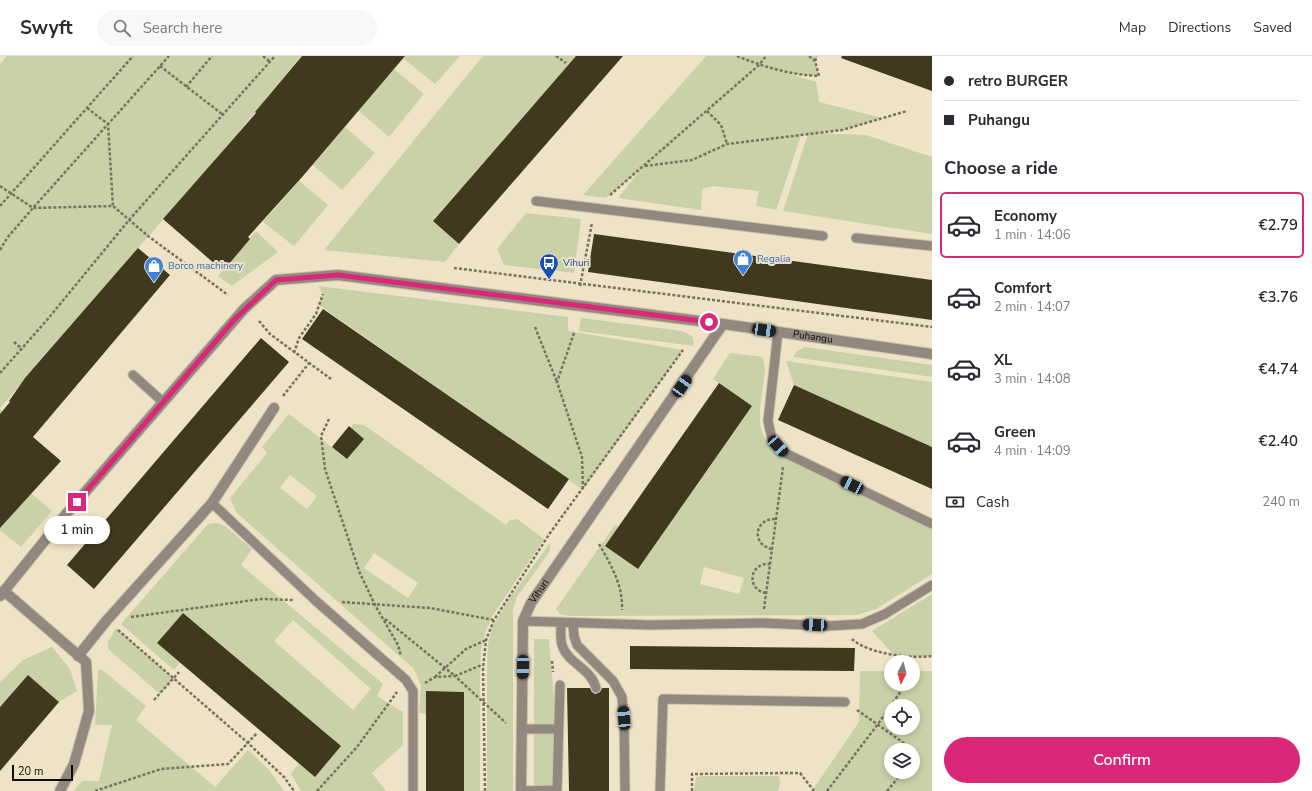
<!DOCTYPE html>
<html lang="en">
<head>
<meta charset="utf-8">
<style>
	body { margin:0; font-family:"Nunito Sans",sans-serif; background:#f7f7f7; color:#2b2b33; height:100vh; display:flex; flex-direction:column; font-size:15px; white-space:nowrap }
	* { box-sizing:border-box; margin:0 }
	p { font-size:13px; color:#7c7c81 }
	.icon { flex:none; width:22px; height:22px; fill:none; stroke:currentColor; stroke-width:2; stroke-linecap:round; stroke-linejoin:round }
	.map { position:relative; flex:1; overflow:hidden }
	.panel { display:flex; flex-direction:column; background:#fff; width:380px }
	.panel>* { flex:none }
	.banner { display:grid; align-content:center; height:88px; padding:0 12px; background:#fff }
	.needle { width:26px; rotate:186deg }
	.tools { position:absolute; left:884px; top:599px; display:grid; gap:8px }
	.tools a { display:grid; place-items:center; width:36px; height:36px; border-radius:50%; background:#fff; box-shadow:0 2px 6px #0003; font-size:20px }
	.scale { position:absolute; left:12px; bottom:10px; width:61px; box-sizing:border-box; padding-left:4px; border:2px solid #100c04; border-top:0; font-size:11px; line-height:14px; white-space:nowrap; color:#100c04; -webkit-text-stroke:3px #eee3c6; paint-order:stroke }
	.end { position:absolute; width:18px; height:18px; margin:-9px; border:5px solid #db2777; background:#fff; box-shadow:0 0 0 2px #fff }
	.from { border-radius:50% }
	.bubble { position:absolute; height:28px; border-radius:14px; background:#fff; box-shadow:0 2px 6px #0003; font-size:13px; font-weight:600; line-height:28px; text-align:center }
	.car { position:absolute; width:12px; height:24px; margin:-12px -6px; border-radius:5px; box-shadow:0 0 3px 1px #0007; background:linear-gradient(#222 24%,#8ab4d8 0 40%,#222 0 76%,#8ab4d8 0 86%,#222 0) }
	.banner b { display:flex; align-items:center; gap:14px; height:38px; font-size:15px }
	.banner b+b { border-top:1px solid #e1e1e2 }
	.banner i { width:10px; height:10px; background:#2b2b33 }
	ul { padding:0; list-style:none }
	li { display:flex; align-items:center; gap:12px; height:66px; margin:0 8px 6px; padding:0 4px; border:2px solid transparent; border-radius:6px }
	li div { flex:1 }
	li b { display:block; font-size:15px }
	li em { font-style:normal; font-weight:600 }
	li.selected { border-color:#db2777 }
	li>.icon { width:36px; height:36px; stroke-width:1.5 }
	h2 { padding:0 12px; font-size:18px; line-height:48px }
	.pay { display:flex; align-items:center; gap:10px; height:44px; padding:0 12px; font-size:15px }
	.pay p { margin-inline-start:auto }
	.button { display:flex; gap:8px; margin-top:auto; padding:8px 12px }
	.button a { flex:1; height:46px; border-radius:24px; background:#db2777; color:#fff; font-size:16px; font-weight:600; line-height:46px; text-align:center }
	header { display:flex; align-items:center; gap:24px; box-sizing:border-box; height:56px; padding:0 20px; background:#fff; border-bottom:1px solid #e1e1e2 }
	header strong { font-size:19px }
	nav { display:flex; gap:22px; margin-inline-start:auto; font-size:14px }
	.search { width:280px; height:36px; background:#f7f7f7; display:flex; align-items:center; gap:10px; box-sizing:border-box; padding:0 14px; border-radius:22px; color:#7c7c81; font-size:15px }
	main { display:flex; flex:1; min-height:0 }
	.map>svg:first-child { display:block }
	.green { fill:#c8d1a8; fill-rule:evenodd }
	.building { fill:#413820 }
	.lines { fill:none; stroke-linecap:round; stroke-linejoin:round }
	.lane-casing { stroke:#cac1a7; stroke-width:11 }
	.street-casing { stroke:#cac1a7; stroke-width:12 }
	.path { stroke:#78715f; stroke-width:2.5; stroke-dasharray:3 2; stroke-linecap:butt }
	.lane { stroke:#92887f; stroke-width:9 }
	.street { stroke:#92887f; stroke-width:10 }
	.route { stroke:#db2777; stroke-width:5 }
	.labels { text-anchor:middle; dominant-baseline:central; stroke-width:4; stroke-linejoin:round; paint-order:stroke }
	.shop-label { font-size:10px; fill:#366cbe; stroke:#eee3c6; text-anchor:start }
	.transit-label { font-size:10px; fill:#164399; stroke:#eee3c6; text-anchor:start }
	.street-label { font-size:10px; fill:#100c04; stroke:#eee3c6 }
</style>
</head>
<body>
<header>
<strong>Swyft</strong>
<div class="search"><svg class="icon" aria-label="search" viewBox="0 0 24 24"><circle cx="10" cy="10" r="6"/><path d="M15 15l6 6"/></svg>Search here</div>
<nav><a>Map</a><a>Directions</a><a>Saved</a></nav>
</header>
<main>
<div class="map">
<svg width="932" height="735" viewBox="0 0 932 735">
	<rect width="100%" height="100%" fill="#eee3c6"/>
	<path class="green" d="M7 0H301L236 79 0 352 3 355 0 358V8Z
		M405 0H460L435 28 403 2Z
		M483 0H576L433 164 459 188 445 206 324 194Z
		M706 0H817L815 5 819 20 798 19 778 14 816 26 819 46 882 62 842 74 812 77 866 79 932 101V178L783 155 808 78 801 79 776 154 756 150 759 135 713 130 702 133 701 154 618 142 642 112 606 142 583 139Z
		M394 13 424 38 389 81 358 54Z
		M345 71 375 97 342 134 313 109Z
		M299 125 328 149 294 190 263 166Z
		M526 157 581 163 574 217 504 209 497 193Z
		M256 175 278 196 232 230 218 220Z
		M318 230 568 261V275L683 294 583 434 319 249 323 238Z
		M581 262 682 275 693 281 694 290 579 275Z
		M805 291 932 309V321L793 301 797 295Z
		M730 297 763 301 765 315 760 354V368L763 379 771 390 794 407 932 472V518L876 553 856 559 570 560 560 558 556 553 615 469 619 471 605 490 638 513 752 351 713 323ZM704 511 744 522 739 538 700 528Z
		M786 305 932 326V391L794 329Z
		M289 358 347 403 364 383 351 372 353 368 364 369 506 469 510 464 517 463 544 483 493 559 486 574 481 593 480 620V735H464V636L426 635V658L419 657 421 629 414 613 236 456 230 442 267 397 262 391ZM290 419 317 440 307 453 280 432ZM374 497 418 527 408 542 364 512Z
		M31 437 52 455 21 491 0 474V472Z
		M216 467 225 470 252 493 241 509 383 628 377 640 403 656V689L372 717 386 735H301L291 718 299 707 340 690 183 557 157 587 180 607 174 614 121 568 208 468ZM293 564 371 633 353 654 274 585Z
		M550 487V495L517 541 513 553V735H487V614L488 587 493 570 509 543Z
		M932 538V600L896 601 872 575Z
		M116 572 174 622 160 638 108 593V586Z
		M534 583H549C551 612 555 640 555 669H534Z
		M52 591 70 613 77 635 59 646 28 619 0 651V626L23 604Z
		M101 613 146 650 136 664 215 731 248 694 269 714 284 735H74L82 725H99L112 669H95L98 615Z
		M860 615H891V628H913V615H932V735H812L859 666ZM891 650H913V672H891ZM891 694H913V716H891Z
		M534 678H554V730H534Z
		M703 720H779L780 727 778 735H694L696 721Z"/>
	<path class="building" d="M302 0H405L303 120 248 181 250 183 223 215 163 163 256 57 255 56Z
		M576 0H623L459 188 433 165Z
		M842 0H932V35L841 2Z
		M594 178 932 224V264L588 216Z
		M138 192 170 219 33 381 61 405 0 472V358L10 346 9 345 25 322Z
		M323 253 569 423 548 453 302 283Z
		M261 282 289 306 94 533 67 509Z
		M719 327 752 350 638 513 605 490Z
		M794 329 932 391V433L778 364Z
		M349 370 364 383 347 403 332 391Z
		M183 557 341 690 315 721 157 587Z
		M630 590 855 592 854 615 630 613Z
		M28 619 59 646 0 715V651Z
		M567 632H590L592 636 595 638 600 636 602 632H609V735H569Z
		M426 635 464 636V735H426Z"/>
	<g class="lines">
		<g class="lane-casing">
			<path id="lane" d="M536 145 823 180
				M856 182 932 190
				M778 276 768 365 772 383 785 397 932 468
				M133 319 163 346
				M212 447 316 545 406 624 413 635V735
				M523 565 650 569 763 567 828 570 862 568 885 558 932 529
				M561 567C561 574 560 582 562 589 568 608 591 612 596 632
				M573 567 574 580 577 589 613 625 622 641 624 662 625 735
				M522 673H558
				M521 735 557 734
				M557 735 560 629
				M660 735 663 643 845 646"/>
		</g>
		<g class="street-casing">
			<g id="street">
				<path d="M4 535 86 606 89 655 74 708 60 735"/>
				<path id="s1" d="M0 540 67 457 244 253 276 224 338 219 723 268 932 298"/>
				<path d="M78 600 107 564 212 447 274 352"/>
				<path id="s2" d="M521 735 523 565 531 547 723 268"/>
			</g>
		</g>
		<path class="path" d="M263 0 269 5
			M556 0 566 7
			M737 0C764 11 791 19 819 20L815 5 809 0
			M815 5 817 0
			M160 10 222 58
			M186 31 212 0
			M87 52 108 68 113 150
			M707 55 721 69 727 88
			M645 110 692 104 727 88 842 74 907 55
			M0 130 33 152 113 150 148 180 228 239
			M610 139 759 9 766 0
			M0 150 133 0
			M0 194 7 182 33 152 169 0
			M454 212 932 271
			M580 230 592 167
			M259 265 270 278 331 323
			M535 271 557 326
			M574 277 557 326 582 401 583 433
			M14 286 22 293
			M294 297 299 282 316 258 323 238
			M0 317 47 264 129 164 275 0
			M283 340 309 307
			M329 363 321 380 325 413 359 515 375 549 398 589 401 600
			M599 488C611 509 623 529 622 554
			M772 493C751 489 754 462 776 463
			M766 537C746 534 749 506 770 508
			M342 546 430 552 494 564
			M764 553 783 411
			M131 561 261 543 293 544
			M385 563 455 620 484 608
			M118 574 248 687 284 721 294 735
			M852 583C868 598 911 603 932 600
			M552 605 553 616
			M911 606V601
			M435 621 466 593 486 584
			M425 627 435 621 455 620 506 667
			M154 644 179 616
			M857 654 918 697 913 704
			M95 735 161 713 228 708 257 677
			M317 735 357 691 397 636
			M485 735 483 612 486 584 494 564 550 477 683 294
			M692 735V718L787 717H800L814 735
			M827 735 878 668 906 628
			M887 735 903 716"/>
		<use href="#lane" class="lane"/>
		<use href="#street" class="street"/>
	</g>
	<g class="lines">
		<path class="route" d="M77 446 234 264 276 224 338 219 709 266"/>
	</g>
	<defs>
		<g id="shop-pin" transform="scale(1)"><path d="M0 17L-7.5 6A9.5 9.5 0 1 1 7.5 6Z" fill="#3f7fe0" stroke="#eee3c6"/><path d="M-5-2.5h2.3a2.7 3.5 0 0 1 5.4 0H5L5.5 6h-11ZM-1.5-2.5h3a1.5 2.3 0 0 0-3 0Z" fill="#fff"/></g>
		<g id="bus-pin" transform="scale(1)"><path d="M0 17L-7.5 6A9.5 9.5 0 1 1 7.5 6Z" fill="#1a4fb4" stroke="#eee3c6"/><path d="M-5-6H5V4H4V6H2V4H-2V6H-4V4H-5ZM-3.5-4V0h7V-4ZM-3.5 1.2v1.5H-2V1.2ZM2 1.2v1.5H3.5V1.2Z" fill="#fff"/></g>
	</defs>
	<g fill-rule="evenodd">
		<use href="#shop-pin" x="743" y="203"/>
		<use href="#bus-pin" x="549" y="207"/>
		<use href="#shop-pin" x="154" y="210"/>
	</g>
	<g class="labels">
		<g class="shop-label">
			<text x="757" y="203">Regalia</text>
			<text x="168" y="210">Borco machinery</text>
		</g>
		<g class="transit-label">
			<text x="563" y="207">Vihuri</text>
		</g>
		<g class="street-label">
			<text stroke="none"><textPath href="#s1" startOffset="961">Puhangu</textPath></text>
			<text stroke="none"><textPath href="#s2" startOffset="204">Vihuri</textPath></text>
		</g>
	</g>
</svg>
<div class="tools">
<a><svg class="needle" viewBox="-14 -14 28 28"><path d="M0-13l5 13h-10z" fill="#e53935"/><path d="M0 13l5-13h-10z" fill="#7c7c81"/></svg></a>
<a><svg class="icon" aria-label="locate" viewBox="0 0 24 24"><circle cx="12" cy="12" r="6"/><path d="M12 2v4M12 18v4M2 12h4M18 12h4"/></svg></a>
<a><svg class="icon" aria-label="layers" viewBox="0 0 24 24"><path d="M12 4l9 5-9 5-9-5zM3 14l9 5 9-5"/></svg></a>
</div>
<div class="scale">20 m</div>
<i class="end from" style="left:709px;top:266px"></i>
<i class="end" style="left:77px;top:446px"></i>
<div class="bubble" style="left:44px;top:460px;width:66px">1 min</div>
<i class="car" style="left:764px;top:274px;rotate:98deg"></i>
<i class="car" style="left:682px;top:330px;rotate:35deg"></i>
<i class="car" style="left:778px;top:390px;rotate:138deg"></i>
<i class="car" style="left:852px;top:429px;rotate:296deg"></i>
<i class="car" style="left:815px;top:569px;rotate:273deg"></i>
<i class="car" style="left:523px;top:611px;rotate:181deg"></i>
<i class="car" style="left:624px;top:662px;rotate:355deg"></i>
</div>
<section class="panel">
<div class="banner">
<b><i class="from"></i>retro BURGER</b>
<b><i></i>Puhangu</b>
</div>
<h2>Choose a ride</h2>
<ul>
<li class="selected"><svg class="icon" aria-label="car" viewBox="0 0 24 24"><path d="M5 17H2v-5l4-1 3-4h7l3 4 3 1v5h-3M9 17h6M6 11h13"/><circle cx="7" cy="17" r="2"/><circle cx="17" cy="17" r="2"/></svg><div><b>Economy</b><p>1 min · 14:06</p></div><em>€2.79</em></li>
<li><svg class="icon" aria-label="car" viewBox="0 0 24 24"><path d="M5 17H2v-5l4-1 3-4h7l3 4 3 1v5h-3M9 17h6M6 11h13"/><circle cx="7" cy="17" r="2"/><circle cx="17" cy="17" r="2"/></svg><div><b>Comfort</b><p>2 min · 14:07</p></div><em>€3.76</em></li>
<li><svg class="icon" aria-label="car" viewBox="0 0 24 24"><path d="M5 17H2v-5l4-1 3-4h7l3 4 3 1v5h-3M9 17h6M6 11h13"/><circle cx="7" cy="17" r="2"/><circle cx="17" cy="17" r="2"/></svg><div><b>XL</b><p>3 min · 14:08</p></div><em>€4.74</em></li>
<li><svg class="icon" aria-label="car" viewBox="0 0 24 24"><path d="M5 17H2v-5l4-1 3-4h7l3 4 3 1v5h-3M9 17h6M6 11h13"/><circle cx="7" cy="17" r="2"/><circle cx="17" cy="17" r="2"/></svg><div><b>Green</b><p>4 min · 14:09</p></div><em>€2.40</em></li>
</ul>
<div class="pay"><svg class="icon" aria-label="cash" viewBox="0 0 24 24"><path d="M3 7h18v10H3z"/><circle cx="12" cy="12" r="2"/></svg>Cash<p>240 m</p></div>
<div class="button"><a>Confirm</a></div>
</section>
</main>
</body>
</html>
